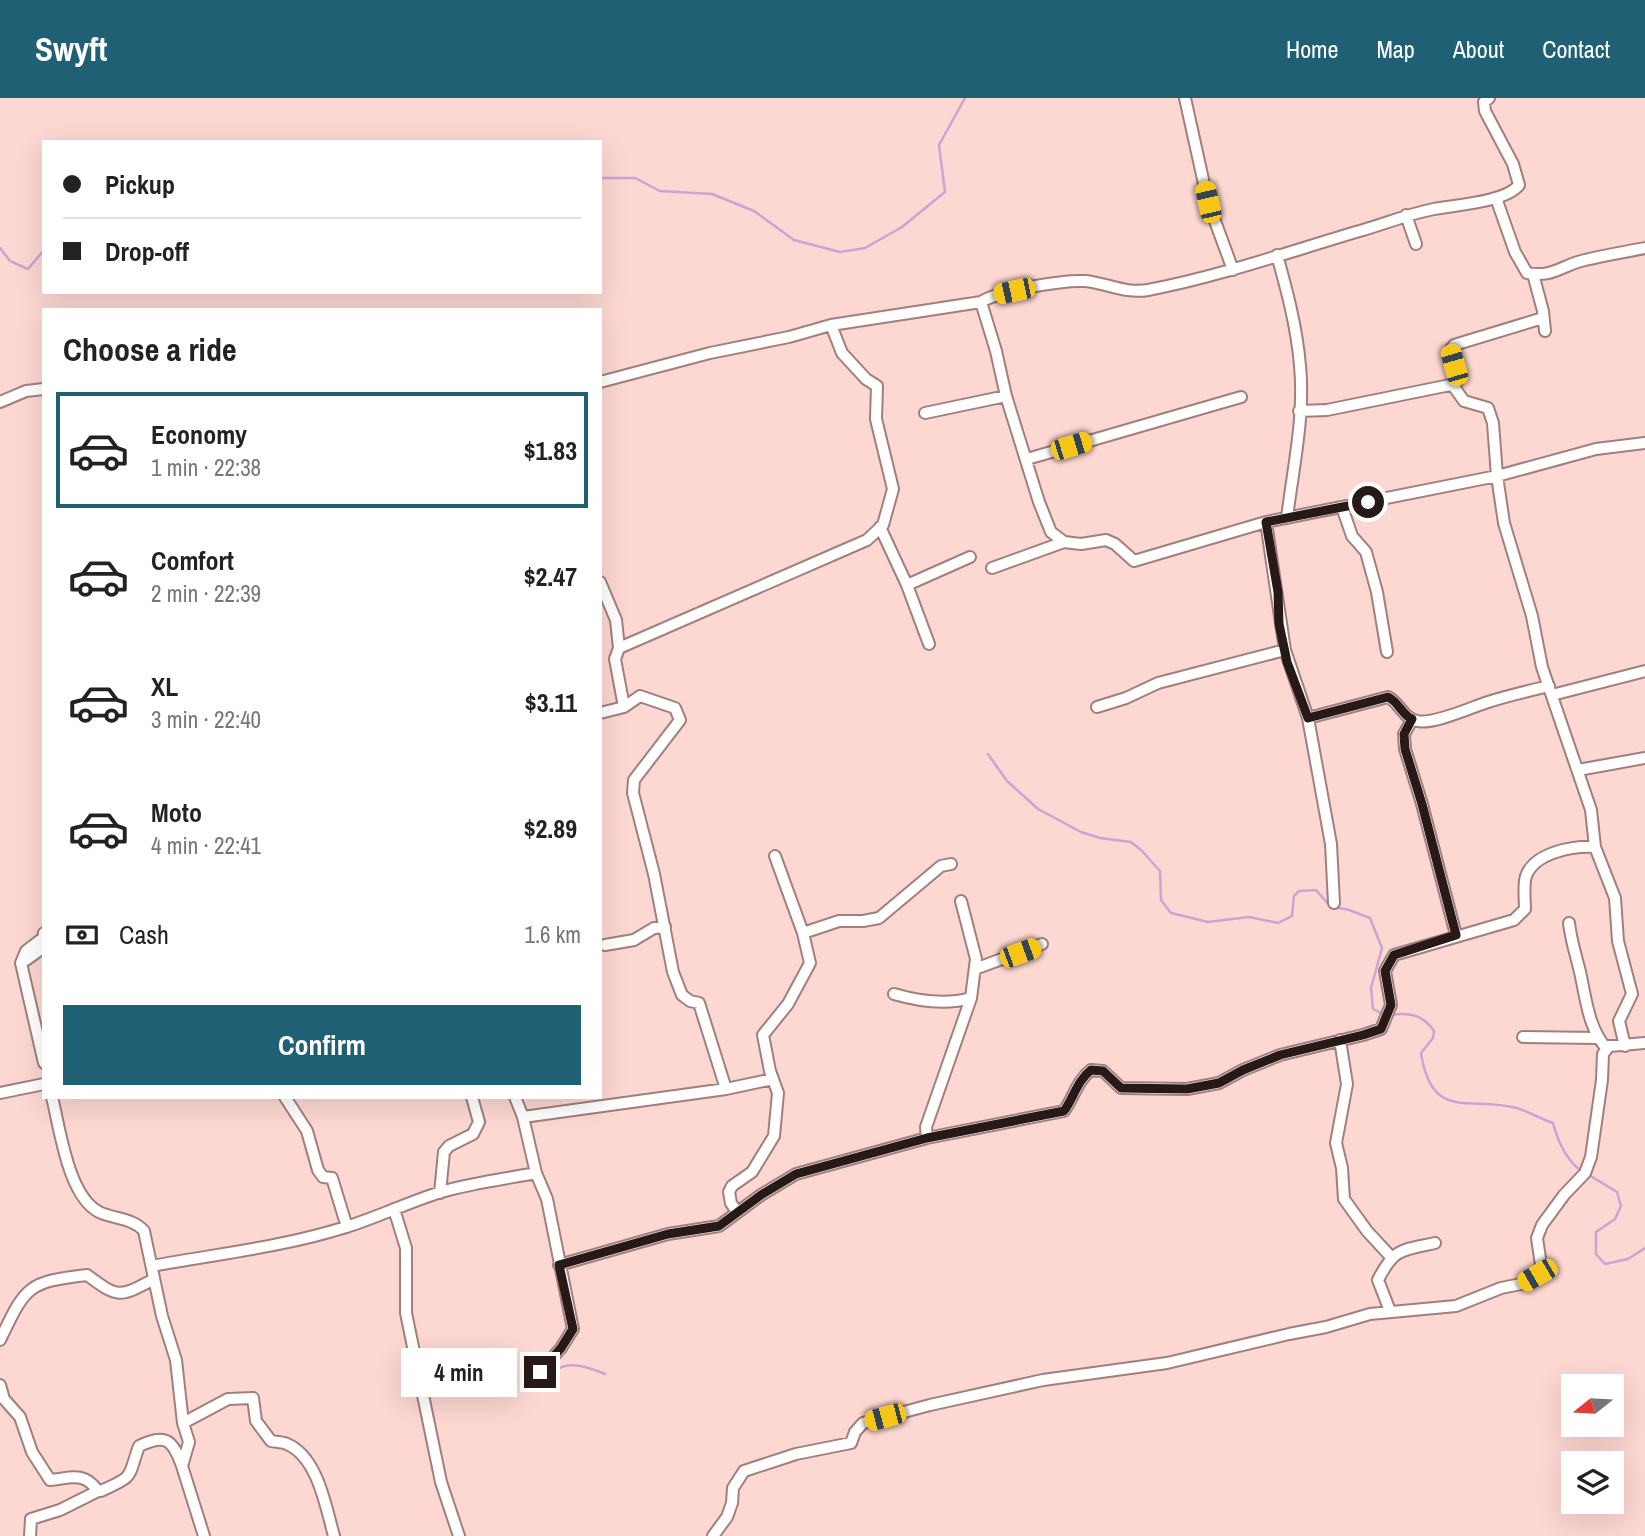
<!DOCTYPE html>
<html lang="en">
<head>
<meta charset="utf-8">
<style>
	body { margin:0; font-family:"Archivo Narrow",sans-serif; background:#f2f2f2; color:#222; height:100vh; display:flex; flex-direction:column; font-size:26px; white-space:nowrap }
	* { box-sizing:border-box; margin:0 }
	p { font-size:23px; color:#767676 }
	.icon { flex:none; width:38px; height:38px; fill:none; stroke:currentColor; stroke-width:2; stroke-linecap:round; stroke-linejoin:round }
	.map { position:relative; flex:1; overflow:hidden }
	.sheet { position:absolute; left:42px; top:210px; width:560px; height:791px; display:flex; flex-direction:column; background:#fff; border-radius:0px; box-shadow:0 7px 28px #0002 }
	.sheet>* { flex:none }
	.hud { position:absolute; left:42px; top:42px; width:560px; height:154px; border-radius:0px; box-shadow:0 7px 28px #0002; display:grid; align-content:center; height:154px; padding:0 21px; background:#fff }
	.needle { width:46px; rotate:252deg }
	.tools { position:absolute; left:1561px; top:1276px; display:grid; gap:14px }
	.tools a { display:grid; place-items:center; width:63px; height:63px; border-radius:0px; background:#fff; box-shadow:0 7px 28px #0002; font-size:35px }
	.end { position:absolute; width:32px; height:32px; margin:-16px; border:9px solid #261917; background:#fff; box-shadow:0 0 0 4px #fff }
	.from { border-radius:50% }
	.bubble { position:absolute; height:49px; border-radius:0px; background:#fff; box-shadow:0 7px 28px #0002; font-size:23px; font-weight:700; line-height:49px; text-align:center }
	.car { position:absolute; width:21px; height:42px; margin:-21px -10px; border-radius:9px; box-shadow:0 0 5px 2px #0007; background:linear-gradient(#f5c518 24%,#345 0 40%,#f5c518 0 76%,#345 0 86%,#f5c518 0) }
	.hud b { display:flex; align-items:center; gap:24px; height:66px; font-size:26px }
	.hud b+b { border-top:2px solid #e0e0e0 }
	.hud i { width:18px; height:18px; background:#222 }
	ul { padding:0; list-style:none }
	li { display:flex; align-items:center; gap:21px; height:116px; margin:0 14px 10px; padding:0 7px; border:4px solid transparent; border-radius:0px }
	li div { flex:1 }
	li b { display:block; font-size:26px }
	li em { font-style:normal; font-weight:700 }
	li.current { border-color:#1f6075 }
	li>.icon { width:63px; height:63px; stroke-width:1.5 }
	h2 { padding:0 21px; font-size:32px; line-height:84px }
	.pay { display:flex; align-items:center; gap:18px; height:77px; padding:0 21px; font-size:26px }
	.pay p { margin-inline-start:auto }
	.primary-button { display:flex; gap:14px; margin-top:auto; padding:14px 21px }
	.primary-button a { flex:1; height:80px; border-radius:0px; background:#1f6075; color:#fff; font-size:28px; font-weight:700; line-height:80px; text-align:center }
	header { display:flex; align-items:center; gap:42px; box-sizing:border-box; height:98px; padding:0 35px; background:#1f6075; color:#fff }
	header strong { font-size:33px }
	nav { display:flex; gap:38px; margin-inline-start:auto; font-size:24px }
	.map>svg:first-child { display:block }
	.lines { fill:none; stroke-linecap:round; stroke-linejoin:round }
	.stream { stroke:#cfa2d5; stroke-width:2.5 }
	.minor-casing { stroke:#a27f7a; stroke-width:14 }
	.minor { stroke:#fff; stroke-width:10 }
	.route { stroke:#261917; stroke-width:9 }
</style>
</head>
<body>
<header>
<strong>Swyft</strong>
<nav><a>Home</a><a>Map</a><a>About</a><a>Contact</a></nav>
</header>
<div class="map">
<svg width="1645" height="1438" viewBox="0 0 1645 1438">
	<rect width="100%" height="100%" fill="#fdd7d1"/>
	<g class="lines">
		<path class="stream" d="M600 80H635L660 93 712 96 754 113 794 142 840 154 865 150 902 129 945 94 939 47 965 0
			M0 150 10 163 28 171 44 152
			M988 656 1007 683 1038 711 1081 734 1100 740 1131 744 1141 752 1160 773 1161 802 1171 815 1208 824 1249 819 1278 825 1292 818 1294 798 1299 793 1316 792 1330 808 1349 812 1370 820 1382 850 1371 890 1373 911 1385 917
			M1391 917C1410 914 1423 917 1434 933L1433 940 1421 955C1432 1025 1470 997 1517 1010 1529 1014 1541 1021 1553 1025 1558 1044 1566 1063 1583 1074
			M1589 1077 1617 1094 1621 1108 1615 1121 1596 1134V1156L1605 1166 1628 1161 1645 1150
			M549 1282C552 1279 556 1273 560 1270 571 1263 594 1271 605 1276"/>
		<g class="minor-casing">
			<path id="minor" d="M1185 0 1208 104 1233 172
				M1496 100 1515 154 1527 175C1553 180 1562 167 1585 162 1605 157 1625 154 1645 150
				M1406 117 1416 146
				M1277 157C1287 193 1297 230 1300 268 1305 318 1293 370 1287 420
				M1533 176 1543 213 1545 233
				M981 204 996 253 1006 298 1039 404 1051 434 1064 444 1081 446 1106 442 1115 446 1134 463 1266 424 1497 378 1596 351 1645 345
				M600 284 710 255 789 239 831 227 981 204C1001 192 1062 182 1085 183 1107 185 1125 196 1148 192 1221 178 1291 153 1363 132 1387 125 1409 116 1434 111 1455 107 1506 104 1519 87L1513 66 1485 13 1484 4 1489 0
				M1454 289 1458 282 1450 252 1454 247 1543 220
				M0 304 26 293 44 291
				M1299 313 1327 312 1450 287 1454 289 1464 303 1488 310 1493 325 1497 378 1504 425 1532 518 1542 569 1591 712 1595 749 1615 800 1618 843 1632 896 1619 923 1625 948
				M925 315 1006 298
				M1027 361 1241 299
				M1342 409 1352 438 1366 454 1377 494 1387 554
				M1266 424 1285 552 1308 620 1331 746 1334 805
				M880 429 907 487 929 546
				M992 470 1064 444
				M600 484 616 522 619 550
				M907 487 970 459
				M1552 597 1645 573
				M624 609 640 598 675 610 680 622 634 682 633 695 654 776 673 874 682 897 690 903 699 905 726 991
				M1097 609 1126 600 1158 585 1285 552
				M600 615 624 609 615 561 619 550 867 442 883 427 893 391 876 321 877 288 866 281 842 255 831 227
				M1308 620 1388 599C1400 605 1403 620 1417 623 1432 627 1470 610 1485 605 1506 598 1528 593 1549 588
				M1412 622 1404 636 1405 651 1422 706 1456 837
				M1578 672 1645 660
				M1569 825C1571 843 1576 857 1580 874 1586 900 1588 930 1607 951
				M44 835 43 840 26 853 21 865 44 965
				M803 835 839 823H863L879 820 941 768 951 766
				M605 847 634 842 654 830 665 829
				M26 862 44 849
				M975 871 1042 846
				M894 896C918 903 947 907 971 900
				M1523 939 1597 940
				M1340 942 1347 986 1336 1045 1342 1070 1344 1101 1367 1133 1392 1160
				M0 995 44 986
				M52 999C60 1031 68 1098 99 1114 114 1121 133 1120 144 1133L162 1218 176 1262 183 1325 189 1344 182 1368 204 1438
				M285 999 307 1033 318 1072 323 1079 332 1080 347 1129
				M515 999 523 1019 536 1075 547 1101 573 1231 561 1250 540 1274
				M523 1019 726 991 773 981
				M927 1040 926 1029 971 900 976 861 961 803
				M440 1095 444 1054 449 1048 473 1036 479 1024 472 999
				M394 1111 406 1150V1215L441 1384 459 1438
				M737 1114 731 1105 729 1094 732 1088 752 1074 774 1038 778 995 770 973 763 937 788 906 810 865 803 835 775 758
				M559 1167 668 1136 719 1128 761 1097 796 1076 927 1040 1064 1013C1074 999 1077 983 1091 972L1103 973 1121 990 1187 991 1219 985 1243 972 1280 957 1363 937 1381 931 1391 907 1385 873 1394 857 1514 822 1525 811C1525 802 1523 787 1526 778 1535 754 1573 748 1595 749
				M152 1168C217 1156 283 1149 346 1129 378 1119 409 1104 441 1094 472 1085 504 1081 536 1075
				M1390 1213 1378 1182C1394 1150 1402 1152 1435 1145
				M0 1242C26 1188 27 1184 87 1177 119 1201 120 1199 154 1181
				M0 1287 4 1301 20 1319 32 1354 50 1382C71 1380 84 1373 98 1393H101C135 1377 127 1382 139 1348 165 1336 172 1340 182 1368
				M183 1325 228 1301 253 1300 256 1323 271 1343C276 1344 282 1344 287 1346 318 1359 326 1410 334 1438
				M30 1438 31 1421 60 1412 98 1393
				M713 1438 727 1419 732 1405 733 1390 744 1373 796 1356 851 1345 855 1334 863 1325 930 1307 1043 1282 1167 1265 1289 1236 1326 1229 1370 1216 1456 1208 1501 1190 1521 1186 1537 1177 1541 1167 1537 1140 1542 1127 1564 1097 1585 1075 1591 1059 1602 982 1603 956 1609 948 1645 945"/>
		</g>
		<use href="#minor" class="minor"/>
	</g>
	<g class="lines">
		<path class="route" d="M540 1274 561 1250 573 1231 559 1167 668 1136 719 1128 761 1097 796 1076 927 1040 1064 1013C1074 999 1077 983 1091 972L1103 973 1121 990 1187 991 1219 985 1243 972 1280 957 1363 937 1381 931 1391 907 1385 873 1394 857 1456 837 1422 706 1405 651 1404 636 1412 621C1402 617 1399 604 1388 599L1308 620 1287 564 1279 526 1278 494 1266 424 1368 404"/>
	</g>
</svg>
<div class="tools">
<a><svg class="needle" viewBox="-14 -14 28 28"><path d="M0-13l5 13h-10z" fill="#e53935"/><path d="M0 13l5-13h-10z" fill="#767676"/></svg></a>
<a><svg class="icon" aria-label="layers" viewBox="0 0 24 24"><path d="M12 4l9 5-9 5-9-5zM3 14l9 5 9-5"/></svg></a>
</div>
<i class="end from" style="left:1368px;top:404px"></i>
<i class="end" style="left:540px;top:1274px"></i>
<div class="bubble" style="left:401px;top:1250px;width:116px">4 min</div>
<i class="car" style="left:1208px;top:104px;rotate:347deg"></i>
<i class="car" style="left:1014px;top:193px;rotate:258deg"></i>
<i class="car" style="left:1454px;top:267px;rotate:344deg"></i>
<i class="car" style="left:1071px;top:348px;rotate:73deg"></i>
<i class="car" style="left:1020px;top:855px;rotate:70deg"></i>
<i class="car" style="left:1537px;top:1177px;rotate:240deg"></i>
<i class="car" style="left:885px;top:1319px;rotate:255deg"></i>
<div class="hud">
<b><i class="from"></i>Pickup</b>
<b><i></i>Drop-off</b>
</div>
<section class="sheet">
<h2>Choose a ride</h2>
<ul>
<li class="current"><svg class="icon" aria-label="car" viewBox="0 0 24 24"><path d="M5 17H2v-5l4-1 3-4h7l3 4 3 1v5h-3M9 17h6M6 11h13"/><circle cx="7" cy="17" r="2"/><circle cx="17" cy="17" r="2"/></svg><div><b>Economy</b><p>1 min · 22:38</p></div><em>$1.83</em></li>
<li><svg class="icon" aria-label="car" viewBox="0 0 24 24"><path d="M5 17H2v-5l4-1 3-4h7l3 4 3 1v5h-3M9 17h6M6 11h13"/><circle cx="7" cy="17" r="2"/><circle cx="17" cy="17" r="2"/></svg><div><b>Comfort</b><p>2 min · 22:39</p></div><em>$2.47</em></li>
<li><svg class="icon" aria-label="car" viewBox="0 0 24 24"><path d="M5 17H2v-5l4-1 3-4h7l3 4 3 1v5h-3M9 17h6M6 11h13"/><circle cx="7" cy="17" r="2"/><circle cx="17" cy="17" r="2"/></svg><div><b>XL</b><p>3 min · 22:40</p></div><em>$3.11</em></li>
<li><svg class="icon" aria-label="car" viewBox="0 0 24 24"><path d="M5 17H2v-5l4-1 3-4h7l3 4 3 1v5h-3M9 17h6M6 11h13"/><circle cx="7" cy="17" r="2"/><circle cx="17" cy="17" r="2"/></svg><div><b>Moto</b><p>4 min · 22:41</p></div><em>$2.89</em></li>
</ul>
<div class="pay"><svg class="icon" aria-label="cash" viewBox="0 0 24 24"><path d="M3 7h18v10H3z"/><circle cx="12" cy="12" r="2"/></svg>Cash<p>1.6 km</p></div>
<div class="primary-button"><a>Confirm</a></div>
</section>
</div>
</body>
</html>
